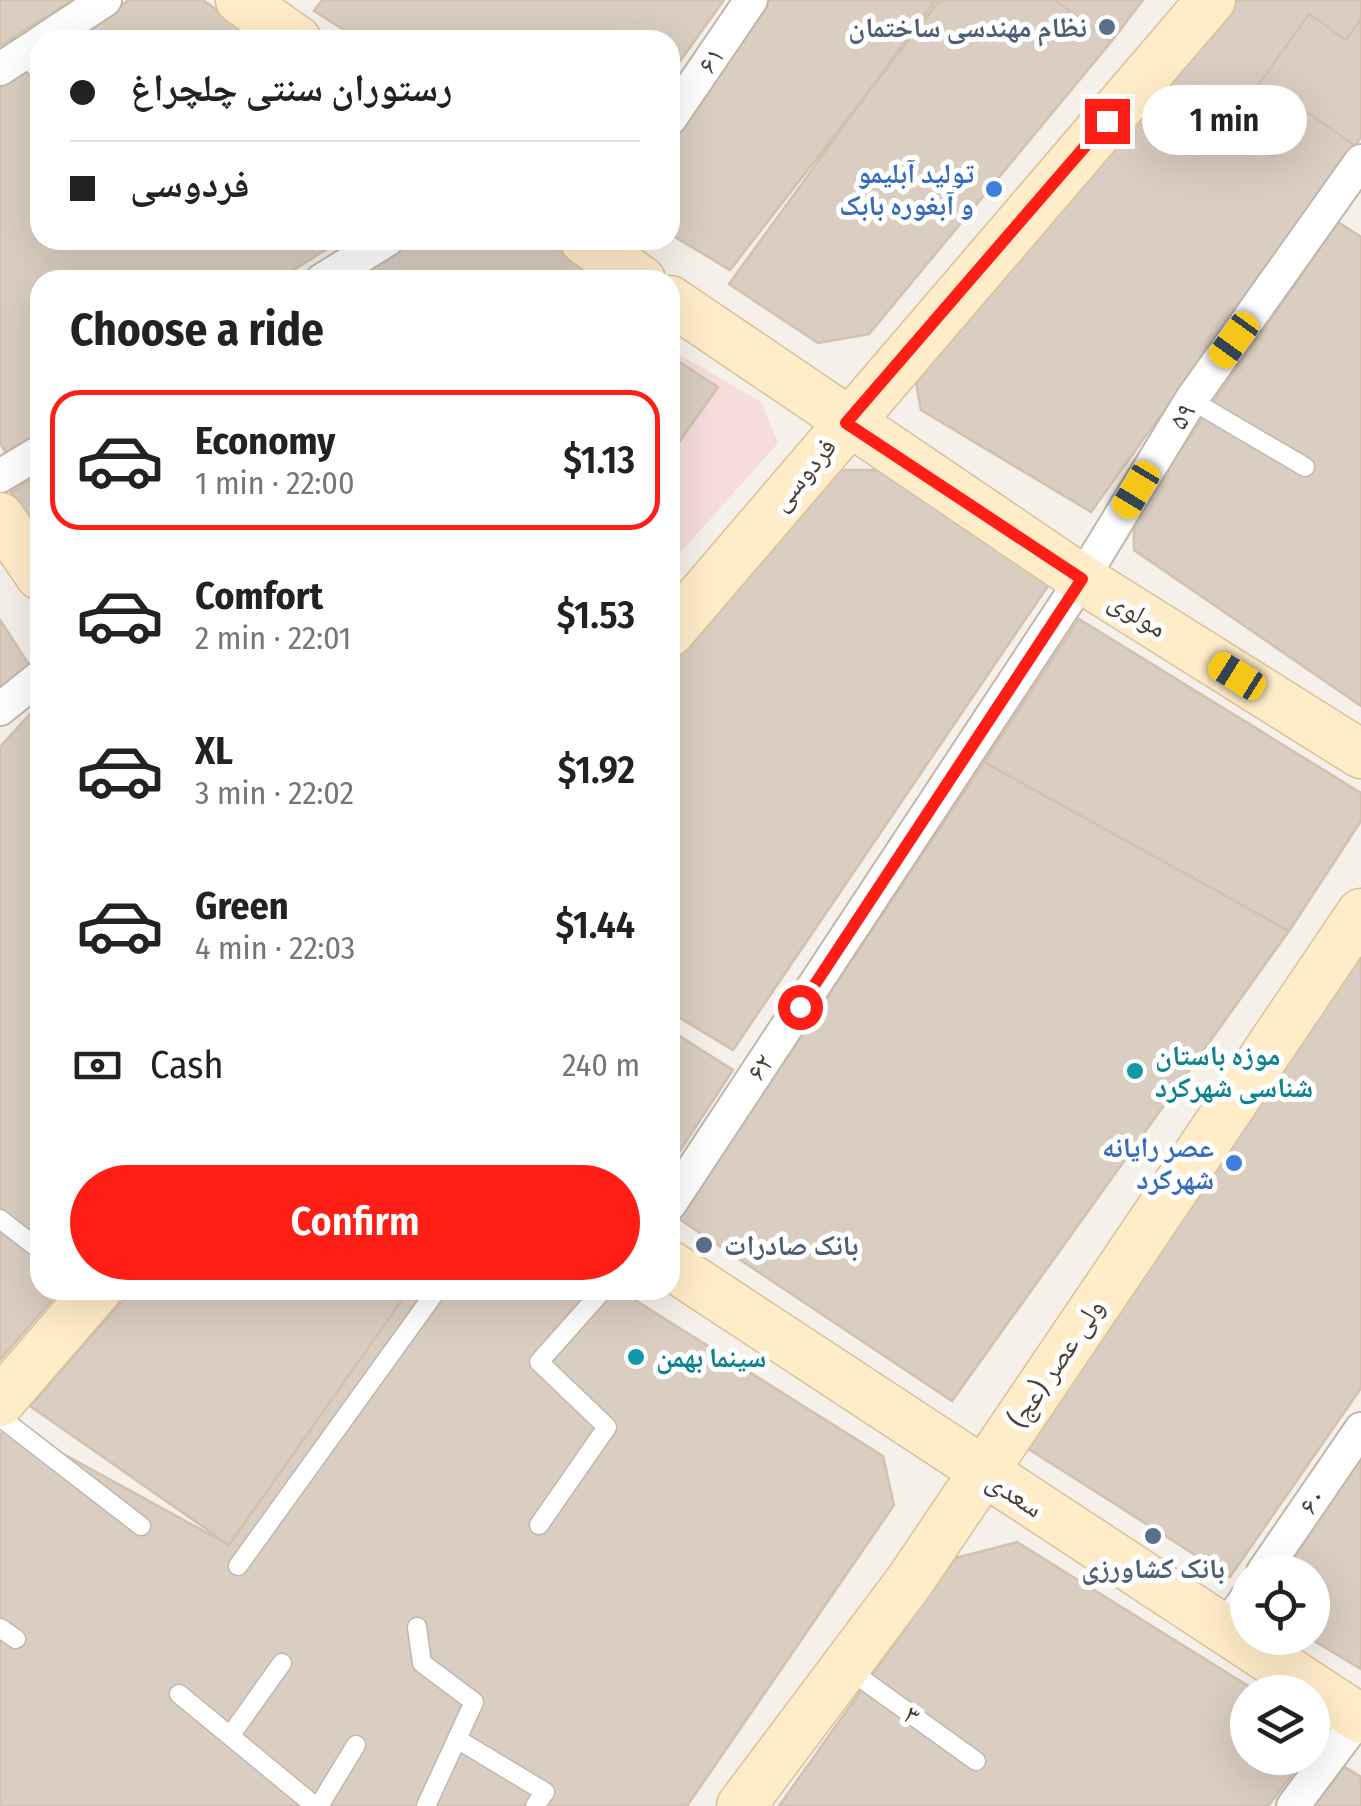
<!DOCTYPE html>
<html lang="en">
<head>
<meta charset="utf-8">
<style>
	body { margin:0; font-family:"Fira Sans Condensed","Noto Naskh Arabic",sans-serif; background:#f2f2f2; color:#222; height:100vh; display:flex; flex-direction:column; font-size:38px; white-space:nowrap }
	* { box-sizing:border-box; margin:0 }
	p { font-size:32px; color:#767676 }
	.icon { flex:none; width:55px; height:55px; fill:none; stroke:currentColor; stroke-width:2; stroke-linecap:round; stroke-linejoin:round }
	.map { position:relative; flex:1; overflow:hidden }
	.drawer { position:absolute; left:30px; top:270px; width:650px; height:1030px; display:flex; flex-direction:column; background:#fff; border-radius:30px; box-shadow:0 10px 40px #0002 }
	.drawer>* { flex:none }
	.banner { position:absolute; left:30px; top:30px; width:650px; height:220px; border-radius:30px; box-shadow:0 10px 40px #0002; display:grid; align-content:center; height:220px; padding:0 40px; background:#fff }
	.fabs { position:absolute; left:1230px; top:1555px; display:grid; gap:20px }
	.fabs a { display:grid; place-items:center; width:100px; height:100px; border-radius:50%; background:#fff; box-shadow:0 10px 40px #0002; font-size:50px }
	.end { position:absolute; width:45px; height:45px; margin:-22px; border:12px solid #ff1e16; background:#fff; box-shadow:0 0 0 5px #fff }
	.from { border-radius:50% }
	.bubble { position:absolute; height:70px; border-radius:35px; background:#fff; box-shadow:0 10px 40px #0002; font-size:32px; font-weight:600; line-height:70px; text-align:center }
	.car { position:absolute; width:30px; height:60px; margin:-30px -15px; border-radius:12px; box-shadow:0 0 8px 2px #0007; background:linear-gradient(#f5c518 24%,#345 0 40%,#f5c518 0 76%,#345 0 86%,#f5c518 0) }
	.banner b { display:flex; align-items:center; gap:35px; height:95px; font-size:38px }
	.banner b+b { border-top:2px solid #e0e0e0 }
	.banner i { width:25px; height:25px; background:#222 }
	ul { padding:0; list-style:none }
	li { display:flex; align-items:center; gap:30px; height:140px; margin:0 20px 15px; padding:0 20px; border:5px solid transparent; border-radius:30px }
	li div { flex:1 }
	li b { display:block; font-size:38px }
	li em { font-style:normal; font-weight:600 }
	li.current { border-color:#ff1e16 }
	li>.icon { width:90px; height:90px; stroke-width:1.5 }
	h2 { padding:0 40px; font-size:45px; line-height:120px }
	.pay { display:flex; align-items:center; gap:25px; height:110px; padding:0 40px; font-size:38px }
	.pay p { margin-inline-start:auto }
	.button { display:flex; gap:20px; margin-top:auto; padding:20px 40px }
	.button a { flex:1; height:115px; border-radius:60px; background:#ff1e16; color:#fff; font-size:40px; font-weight:600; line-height:115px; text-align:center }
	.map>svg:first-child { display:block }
	.medical { fill:#f6dcdc }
	.building { fill:#dacdc1; stroke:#d3c1b0; stroke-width:2.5 }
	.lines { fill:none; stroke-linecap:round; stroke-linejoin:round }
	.service-casing { stroke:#c1b7ab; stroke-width:21 }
	.minor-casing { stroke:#c1b7ab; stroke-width:36 }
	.secondary-casing { stroke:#dac199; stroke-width:51 }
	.service { stroke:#fff; stroke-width:18 }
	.minor { stroke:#fff; stroke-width:32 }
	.secondary { stroke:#ffecc9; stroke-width:48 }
	.route { stroke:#ff1e16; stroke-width:12 }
	.service-dot { fill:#5c6f8a; stroke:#fff; stroke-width:4 }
	.shop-dot { fill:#3f7fe0; stroke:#fff; stroke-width:4 }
	.culture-dot { fill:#0f9aa8; stroke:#fff; stroke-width:4 }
	.labels { text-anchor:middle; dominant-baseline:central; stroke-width:10; stroke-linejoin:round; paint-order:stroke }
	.service-label { font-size:28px; font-weight:bold; fill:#4e5e75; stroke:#fff; text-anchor:end }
	.street-label { font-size:28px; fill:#494037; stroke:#fff }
	.shop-label { font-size:28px; font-weight:bold; fill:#366cbe; stroke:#fff; text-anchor:end }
	.culture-label { font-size:28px; font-weight:bold; fill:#0d838f; stroke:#fff; text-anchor:start }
</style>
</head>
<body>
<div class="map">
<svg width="1361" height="1806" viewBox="0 0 1361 1806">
	<rect width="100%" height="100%" fill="#f5f0e9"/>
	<path class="medical" d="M670 349 761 402 778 443 670 564Z"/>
	<path class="building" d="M0 0H73L0 46Z
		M129 0H203L258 40H70Z
		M322 0H724L670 75V40H360L314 11Z
		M767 0H940L730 270 670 234V140Z
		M935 0H1055L1111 42 869 334 818 343 729 284Z
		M1055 0H1143L1111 42Z
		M1238 0H1361V19L1346 40 1309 14 1229 126 1273 157 1306 111 1355 146 1091 512 921 410 915 377Z
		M1309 14 1346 40 1361 19V137L1355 146 1306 111 1273 157 1229 126Z
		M40 60V240H341L278 280H40V431L6 453 0 443V87Z
		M1338 222 1361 237V706L1134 550V517Z
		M414 240H546L602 280H350Z
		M670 356 718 387 670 455Z
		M832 470H881L1050 583 733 1050 670 1012V662Z
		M40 474V531L11 492Z
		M1079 619 1361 793V821L1289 931 984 762Z
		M0 620 34 672 0 705Z
		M40 703V1290H61L0 1360V747Z
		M984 762 1289 931 952 1401 679 1219Z
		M1361 942V1388L1230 1577 1022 1445Z
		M670 1030 733 1070 670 1166Z
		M132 1290H409L229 1545 30 1406Z
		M409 1290H619L883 1456 894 1505 687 1806H0V1435L9 1424 229 1545Z
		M1361 1455V1669L1309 1638H1312V1572H1279Z
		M1017 1542 1258 1692H1248V1758H1305L1268 1806H779L955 1558Z
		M1342 1765 1361 1777V1806H1310Z"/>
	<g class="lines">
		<g class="service-casing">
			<path id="service" d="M26 52 40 74
				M1191 400 1305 467
				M0 1219 40 1250
				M0 1417 141 1526
				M539 1525 607 1427 539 1362 603 1290
				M238 1566 437 1290
				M417 1627 422 1663 474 1702 426 1806
				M0 1628 16 1639
				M848 1669 976 1761
				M179 1694 315 1806
				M230 1736 282 1663
				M457 1739 545 1792 535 1806
				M319 1806 356 1745"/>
		</g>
		<g class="minor-casing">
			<path id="minor" d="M44 40 105 0
				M0 69 40 43
				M670 119 751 0
				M322 280 387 240
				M0 476 40 452
				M0 709 40 677
				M670 1204 1082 579 1191 400 1361 161
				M1263 1572 1361 1429
				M1225 1629 1248 1596
				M1293 1806 1359 1718"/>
		</g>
		<g class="secondary-casing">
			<path id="secondary" d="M240 0 297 40
				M584 240 641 280
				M670 300 1082 579 1361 754
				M0 517 40 576
				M670 632 1211 0
				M670 1265 1361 1719
				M0 1402 97 1290
				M741 1806 909 1582 1361 913"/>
		</g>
		<use href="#service" class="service"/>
		<use href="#minor" class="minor"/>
		<use href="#secondary" class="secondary"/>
	</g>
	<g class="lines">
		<path class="route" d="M800 1007 1082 579 846 423 1107 121"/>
	</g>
	<g class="service-dot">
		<circle cx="1107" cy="27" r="10"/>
		<circle cx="704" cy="1245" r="10"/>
		<circle cx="1153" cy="1536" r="10"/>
	</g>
	<g class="shop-dot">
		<circle cx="994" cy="189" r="10"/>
		<circle cx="1234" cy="1163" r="10"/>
	</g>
	<g class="culture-dot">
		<circle cx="1135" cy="1071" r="10"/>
		<circle cx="636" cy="1357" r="10"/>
	</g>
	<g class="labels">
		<g class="service-label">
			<text x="1087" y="27">نظام مهندسی ساختمان</text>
			<text x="724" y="1245" text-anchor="start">بانک صادرات</text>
			<text x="1153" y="1568" text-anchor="middle">بانک کشاورزی</text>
		</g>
		<g class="street-label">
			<text transform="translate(711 60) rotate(-56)">۶۱</text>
			<text transform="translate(1182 416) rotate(-58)">۵۹</text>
			<text transform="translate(803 474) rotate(-50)">فردوسی</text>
			<text transform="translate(1138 614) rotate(32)">مولوی</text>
			<text transform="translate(760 1067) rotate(-57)">۶۲</text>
			<text transform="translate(1056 1363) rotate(-56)">ولی عصر (عج)</text>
			<text transform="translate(1015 1494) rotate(33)">سعدی</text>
			<text transform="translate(1312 1501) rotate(-56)">۶۰</text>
			<text transform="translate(912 1715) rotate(36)">۳</text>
		</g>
		<g class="shop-label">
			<text x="974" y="173">تولید آبلیمو<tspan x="974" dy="32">و آبغوره بابک</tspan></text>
			<text x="1214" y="1147">عصر رایانه<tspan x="1214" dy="32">شهرکرد</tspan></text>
		</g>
		<g class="culture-label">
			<text x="1155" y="1055">موزه باستان<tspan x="1155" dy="32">شناسی شهرکرد</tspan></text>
			<text x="656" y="1357">سینما بهمن</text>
		</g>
	</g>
</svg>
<div class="fabs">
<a><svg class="icon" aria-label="locate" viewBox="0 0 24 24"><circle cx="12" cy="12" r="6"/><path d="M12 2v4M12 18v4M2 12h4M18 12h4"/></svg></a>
<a><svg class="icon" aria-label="layers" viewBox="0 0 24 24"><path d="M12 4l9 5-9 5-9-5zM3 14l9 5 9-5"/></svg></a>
</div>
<i class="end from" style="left:800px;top:1007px"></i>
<i class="end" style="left:1107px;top:121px"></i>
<div class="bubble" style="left:1142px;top:85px;width:165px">1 min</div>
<i class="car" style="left:1234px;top:340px;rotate:216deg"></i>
<i class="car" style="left:1136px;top:490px;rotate:211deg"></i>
<i class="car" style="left:1237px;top:676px;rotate:302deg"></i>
<div class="banner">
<b><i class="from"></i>رستوران سنتی چلچراغ</b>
<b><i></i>فردوسی</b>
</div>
<section class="drawer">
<h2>Choose a ride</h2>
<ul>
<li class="current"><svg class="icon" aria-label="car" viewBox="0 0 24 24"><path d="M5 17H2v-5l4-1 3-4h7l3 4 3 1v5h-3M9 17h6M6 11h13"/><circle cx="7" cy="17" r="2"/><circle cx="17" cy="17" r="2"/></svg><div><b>Economy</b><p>1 min · 22:00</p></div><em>$1.13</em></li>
<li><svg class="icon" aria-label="car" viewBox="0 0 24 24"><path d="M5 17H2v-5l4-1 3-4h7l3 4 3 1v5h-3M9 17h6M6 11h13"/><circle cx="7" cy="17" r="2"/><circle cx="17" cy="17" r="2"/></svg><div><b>Comfort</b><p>2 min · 22:01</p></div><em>$1.53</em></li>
<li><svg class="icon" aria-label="car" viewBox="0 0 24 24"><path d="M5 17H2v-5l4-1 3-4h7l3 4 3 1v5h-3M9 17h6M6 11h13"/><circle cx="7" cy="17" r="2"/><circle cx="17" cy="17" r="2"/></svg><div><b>XL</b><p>3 min · 22:02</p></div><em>$1.92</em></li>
<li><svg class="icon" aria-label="car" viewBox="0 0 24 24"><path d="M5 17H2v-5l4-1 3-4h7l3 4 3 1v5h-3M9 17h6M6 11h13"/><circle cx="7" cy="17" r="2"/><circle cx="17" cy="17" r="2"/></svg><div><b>Green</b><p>4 min · 22:03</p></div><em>$1.44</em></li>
</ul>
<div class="pay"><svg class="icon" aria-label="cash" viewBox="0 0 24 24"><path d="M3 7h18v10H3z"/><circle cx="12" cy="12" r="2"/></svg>Cash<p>240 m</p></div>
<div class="button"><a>Confirm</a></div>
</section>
</div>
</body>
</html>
